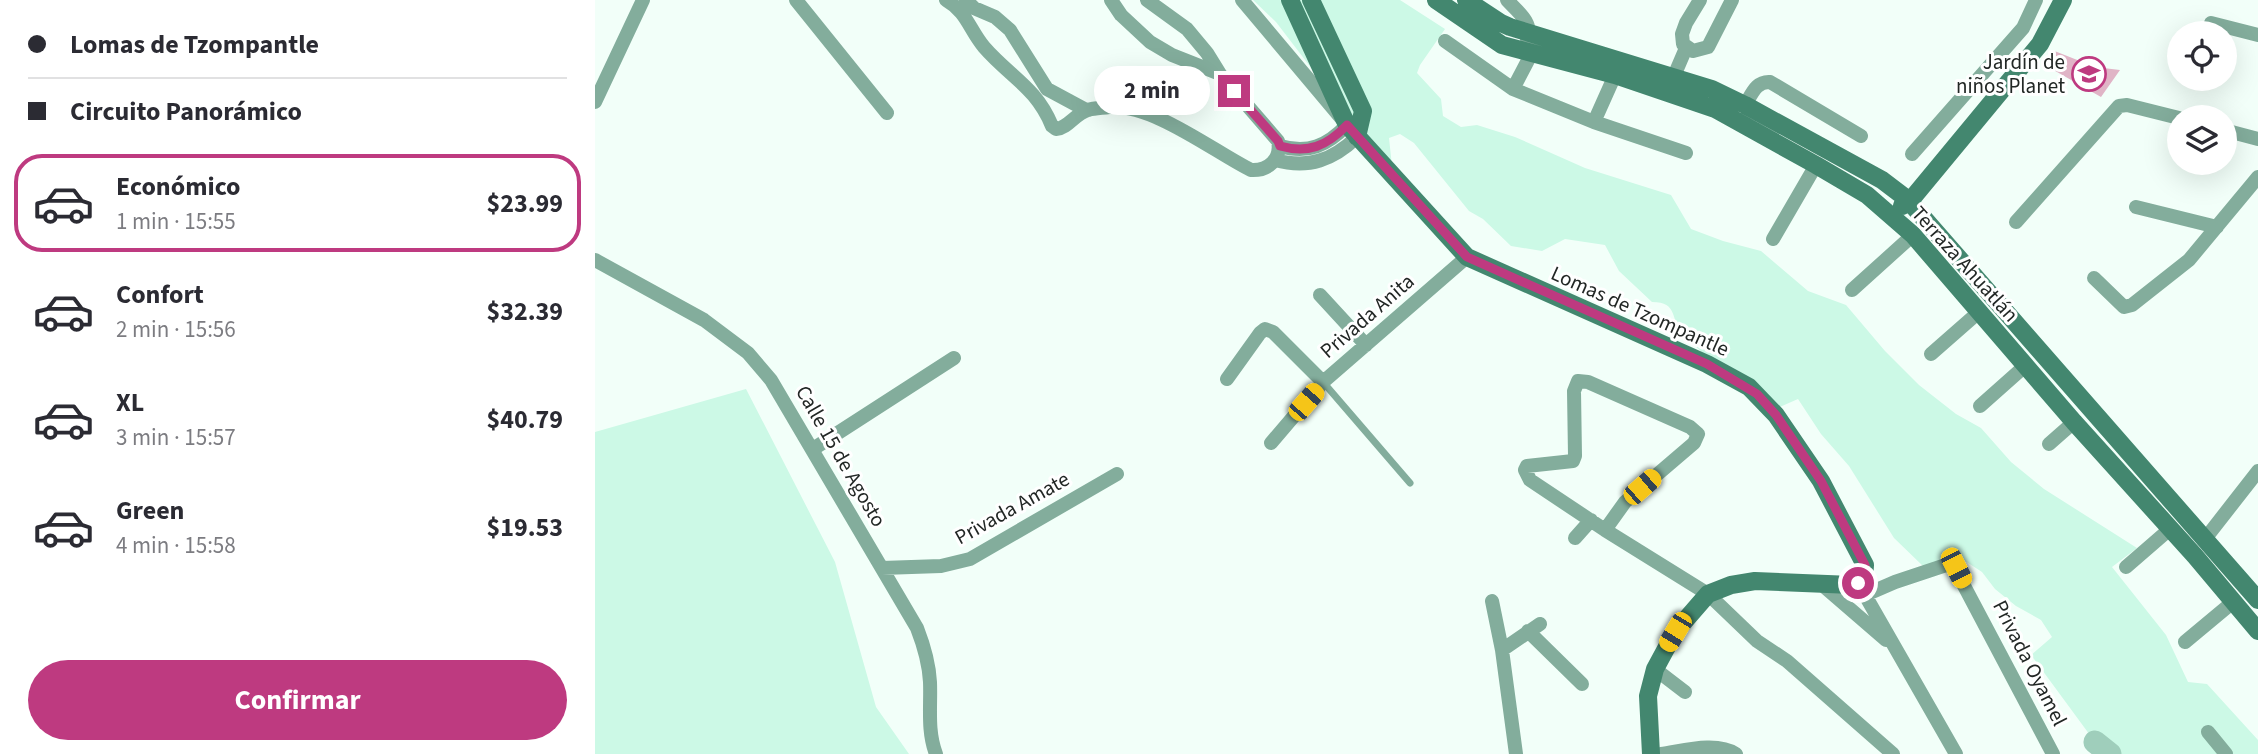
<!DOCTYPE html>
<html lang="es">
<head>
<meta charset="utf-8">
<style>
	body { margin:0; font-family:"Source Sans 3",sans-serif; background:#f2f2f3; color:#2b2b33; height:100vh; display:flex; flex-direction:column; font-size:26px; white-space:nowrap }
	* { box-sizing:border-box; margin:0 }
	p { font-size:23px; color:#7c7c81 }
	.icon { flex:none; width:38px; height:38px; fill:none; stroke:currentColor; stroke-width:2; stroke-linecap:round; stroke-linejoin:round }
	.map { position:relative; flex:1; overflow:hidden }
	.side { display:flex; flex-direction:column; background:#fff; width:595px }
	.side>* { flex:none }
	.banner { display:grid; align-content:center; height:154px; padding:0 28px; background:#fff }
	.tools { position:absolute; left:1572px; top:21px; display:grid; gap:14px }
	.tools a { display:grid; place-items:center; width:70px; height:70px; border-radius:50%; background:#fff; box-shadow:0 7px 28px #0002; font-size:35px }
	.end { position:absolute; width:32px; height:32px; margin:-16px; border:9px solid #be3a80; background:#fff; box-shadow:0 0 0 4px #fff }
	.from { border-radius:50% }
	.bubble { position:absolute; height:49px; border-radius:24px; background:#fff; box-shadow:0 7px 28px #0002; font-size:23px; font-weight:700; line-height:49px; text-align:center }
	.car { position:absolute; width:21px; height:42px; margin:-21px -10px; border-radius:9px; box-shadow:0 0 5px 2px #0007; background:linear-gradient(#f5c518 24%,#345 0 40%,#f5c518 0 76%,#345 0 86%,#f5c518 0) }
	.banner b { display:flex; align-items:center; gap:24px; height:66px; font-size:26px }
	.banner b+b { border-top:2px solid #e1e1e2 }
	.banner i { width:18px; height:18px; background:#2b2b33 }
	ul { padding:0; list-style:none }
	li { display:flex; align-items:center; gap:21px; height:98px; margin:0 14px 10px; padding:0 14px; border:4px solid transparent; border-radius:28px }
	li div { flex:1 }
	li b { display:block; font-size:26px }
	li em { font-style:normal; font-weight:700 }
	li.on { border-color:#be3a80 }
	li>.icon { width:63px; height:63px; stroke-width:1.5 }
	.action { display:flex; gap:14px; margin-top:auto; padding:14px 28px }
	.action a { flex:1; height:80px; border-radius:42px; background:#be3a80; color:#fff; font-size:28px; font-weight:700; line-height:80px; text-align:center }
	main { display:flex; flex:1; min-height:0 }
	.map>svg:first-child { display:block }
	.green { fill:#ccf9e6 }
	.lines { fill:none; stroke-linecap:round; stroke-linejoin:round }
	.river { stroke:#9fcebb; stroke-width:23 }
	.building { fill:#e0b4c6 }
	.lane { stroke:#83ad9c; stroke-width:7 }
	.street { stroke:#83ad9c; stroke-width:14 }
	.secondary { stroke:#43876f; stroke-width:18 }
	.route { stroke:#be3a80; stroke-width:9 }
	.labels { text-anchor:middle; dominant-baseline:central; stroke-width:6; stroke-linejoin:round; paint-order:stroke }
	.poi-label { font-size:21px; fill:#222725; stroke:#fff; text-anchor:end }
	.street-label { font-size:21px; fill:#222725; stroke:#fff }
</style>
</head>
<body>
<main>
<section class="side">
<div class="banner">
<b><i class="from"></i>Lomas de Tzompantle</b>
<b><i></i>Circuito Panorámico</b>
</div>
<ul>
<li class="on"><svg class="icon" aria-label="car" viewBox="0 0 24 24"><path d="M5 17H2v-5l4-1 3-4h7l3 4 3 1v5h-3M9 17h6M6 11h13"/><circle cx="7" cy="17" r="2"/><circle cx="17" cy="17" r="2"/></svg><div><b>Económico</b><p>1 min · 15:55</p></div><em>$23.99</em></li>
<li><svg class="icon" aria-label="car" viewBox="0 0 24 24"><path d="M5 17H2v-5l4-1 3-4h7l3 4 3 1v5h-3M9 17h6M6 11h13"/><circle cx="7" cy="17" r="2"/><circle cx="17" cy="17" r="2"/></svg><div><b>Confort</b><p>2 min · 15:56</p></div><em>$32.39</em></li>
<li><svg class="icon" aria-label="car" viewBox="0 0 24 24"><path d="M5 17H2v-5l4-1 3-4h7l3 4 3 1v5h-3M9 17h6M6 11h13"/><circle cx="7" cy="17" r="2"/><circle cx="17" cy="17" r="2"/></svg><div><b>XL</b><p>3 min · 15:57</p></div><em>$40.79</em></li>
<li><svg class="icon" aria-label="car" viewBox="0 0 24 24"><path d="M5 17H2v-5l4-1 3-4h7l3 4 3 1v5h-3M9 17h6M6 11h13"/><circle cx="7" cy="17" r="2"/><circle cx="17" cy="17" r="2"/></svg><div><b>Green</b><p>4 min · 15:58</p></div><em>$19.53</em></li>
</ul>
<div class="action"><a>Confirmar</a></div>
</section>
<div class="map">
<svg width="1663" height="754" viewBox="0 0 1663 754">
	<rect width="100%" height="100%" fill="#f2fff9"/>
	<path class="green" d="M658 0H805L850 29 825 65 822 73 846 99 848 116 866 127 882 125 920 137 990 168 1076 195 1096 229 1128 241 1166 251 1213 291 1251 305 1290 351 1324 385 1361 414 1386 428 1416 462 1449 489 1542 548 1517 567 1571 635 1593 682 1612 684 1663 740V754H1507L1500 742 1436 655 1457 637 1446 620 1421 606 1400 589 1387 572 1364 557 1329 567 1299 538 1254 466 1226 434 1203 399 1180 409C1150 385 1114 362 1087 333 1075 320 1084 302 1057 302L1024 271 1010 245 970 239 947 251 916 246 888 219 874 211 819 143 805 134 794 138 797 166 779 150 681 22Z
		M151 389 240 562 281 707 314 754H0V432Z"/>
	<g class="lines">
		<path class="river" d="M1500 742 1515 754"/>
	</g>
	<path class="building" d="M1457 50 1500 67 1525 70 1506 97 1448 64Z"/>
	<g class="lines">
		<path class="lane" d="M728 382 815 483"/>
		<path class="street" d="M201 0 292 113
			M351 0C372 12 374 29 389 47 415 77 441 87 457 126L461 129C473 128 481 113 493 110 499 108 507 108 514 107 557 103 618 151 656 170 673 171 687 159 683 141L625 74 577 55 555 42 526 15 516 0
			M371 0 379 8 400 17 415 30 452 89 491 110
			M552 0 592 29 612 53 625 74
			M647 0 752 125C732 146 713 154 685 146
			M912 0C922 11 939 23 932 39
			M1105 0 1091 23 1087 34 1088 44 1098 51 1113 47 1137 0
			M1616 23 1663 35
			M850 41 918 89 999 122 1091 153
			M1079 76 1091 48
			M918 89 940 47
			M0 102 48 0
			M1150 105C1157 94 1161 81 1175 82L1266 136
			M999 122 1020 75
			M1629 130 1663 139
			M1317 154 1428 28 1441 0
			M680 160C714 169 738 160 762 137
			M1541 207 1622 227
			M1421 222 1524 106 1532 105 1584 118
			M1178 239 1221 165
			M0 260 109 320 153 353 176 380 322 628C329 646 334 663 335 682 336 706 332 731 341 754
			M1499 278 1529 307 1537 305 1594 260 1663 177
			M1257 290 1318 235
			M725 295 771 345
			M1336 354 1385 311
			M632 379 665 333 670 329 678 332 728 382
			M1385 406 1430 366
			M676 443 728 382 872 257
			M1454 444 1479 422
			M218 449 359 358
			M1010 530 1030 502 1099 443 1103 434 1095 427 993 382 983 381 979 391 980 456 978 461 932 466 930 470 935 480 1010 530 1113 594 1162 641 1192 661 1298 754
			M980 538 996 520
			M1610 539 1663 471
			M1531 567 1576 528
			M287 568 346 566 375 559 522 474
			M1225 583 1291 640
			M1266 588 1361 754
			M1270 595 1300 582 1357 563 1458 754
			M897 601 907 650 921 754
			M933 631 987 684
			M1590 642 1638 602
			M907 650 945 624
			M1060 669 1090 692
			M1613 732 1631 754
			M1066 754C1088 751 1121 741 1141 754"/>
		<path class="secondary" d="M695 0 752 125 872 257 1112 364 1154 387 1181 415 1226 481 1270 565 1269 579 1257 585 1160 581 1136 585 1113 594 1080 632 1060 669 1053 696 1056 754
			M716 0 768 111 762 137
			M841 0 907 45 1020 75 1120 109 1221 165 1272 195 1318 235 1479 422 1600 556 1663 631
			M871 0 906 23 915 27 1117 89 1150 105 1287 180 1312 199 1663 600
			M1307 206 1315 201 1445 44 1468 0"/>
	</g>
	<g class="lines">
		<path class="route" d="M639 91 683 141 685 146C713 154 732 146 752 125L872 257 1112 364 1162 394 1181 415 1226 481 1270 565 1269 579 1263 583"/>
	</g>
	<defs>
		<g id="university-ring" transform="scale(1.75)"><circle r="9.5" fill="#fff" stroke="#be3a80" stroke-width="1.5"/><path d="M0-5L7-2L0 1L-7-2ZM-4 1L0 2.5L4 1V4Q0 6-4 4Z" fill="#be3a80"/></g>
	</defs>
	<g fill-rule="evenodd">
		<use href="#university-ring" x="1494" y="74"/>
	</g>
	<g class="labels">
		<g class="poi-label">
			<text x="1470" y="62">Jardín de<tspan x="1470" dy="24">niños Planet</tspan></text>
		</g>
		<g class="street-label">
			<text transform="translate(1370 264) rotate(48)">Terraza Ahuatlán</text>
			<text transform="translate(1045 311) rotate(24)">Lomas de Tzompantle</text>
			<text transform="translate(772 316) rotate(-41)">Privada Anita</text>
			<text transform="translate(246 456) rotate(60)">Calle 15 de Agosto</text>
			<text transform="translate(417 508) rotate(-29)">Privada Amate</text>
			<text transform="translate(1435 663) rotate(63)">Privada Oyamel</text>
		</g>
	</g>
</svg>
<div class="tools">
<a><svg class="icon" aria-label="locate" viewBox="0 0 24 24"><circle cx="12" cy="12" r="6"/><path d="M12 2v4M12 18v4M2 12h4M18 12h4"/></svg></a>
<a><svg class="icon" aria-label="layers" viewBox="0 0 24 24"><path d="M12 4l9 5-9 5-9-5zM3 14l9 5 9-5"/></svg></a>
</div>
<i class="end from" style="left:1263px;top:583px"></i>
<i class="end" style="left:639px;top:91px"></i>
<div class="bubble" style="left:499px;top:66px;width:116px">2 min</div>
<i class="car" style="left:711px;top:402px;rotate:41deg"></i>
<i class="car" style="left:1047px;top:487px;rotate:49deg"></i>
<i class="car" style="left:1361px;top:568px;rotate:153deg"></i>
<i class="car" style="left:1080px;top:632px;rotate:211deg"></i>
</div>
</main>
</body>
</html>
